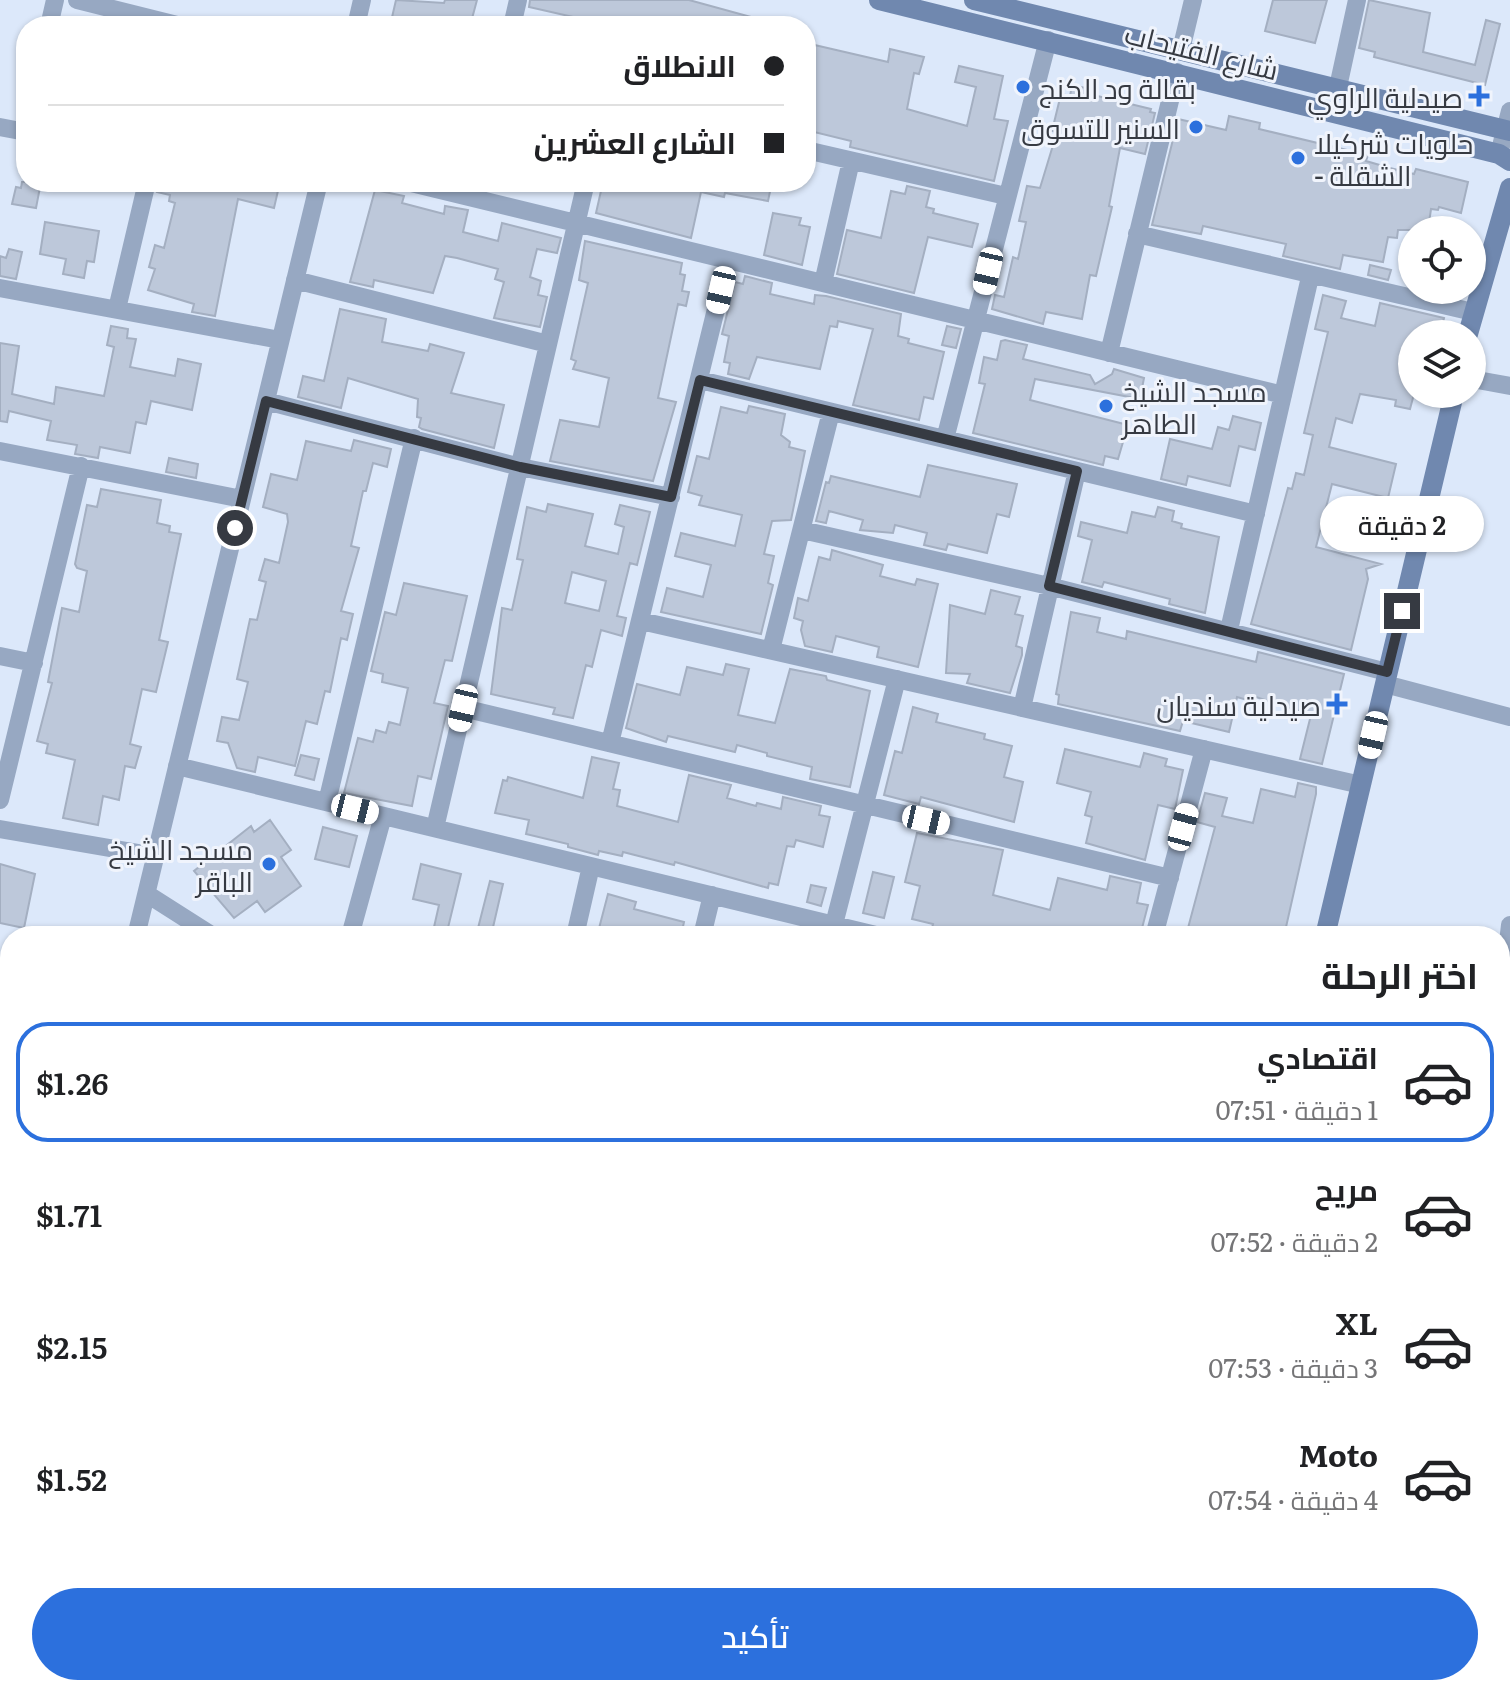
<!DOCTYPE html>
<html lang="ar">
<head>
<meta charset="utf-8">
<style>
	body { margin:0; font-family:Literata,Cairo,serif; background:#f6f6f6; color:#202124; direction:rtl; height:100vh; display:flex; flex-direction:column; font-size:30px; white-space:nowrap }
	* { box-sizing:border-box; margin:0 }
	p { font-size:26px; color:#757577 }
	.icon { flex:none; width:44px; height:44px; fill:none; stroke:currentColor; stroke-width:2; stroke-linecap:round; stroke-linejoin:round }
	.map { position:relative; flex:1; overflow:hidden; direction:ltr }
	.panel { position:absolute; left:0px; top:926px; width:1510px; height:770px; display:flex; flex-direction:column; background:#fff; border-radius:32px 32px 0 0; box-shadow:0 2px 6px #0004; direction:rtl }
	.panel>* { flex:none }
	.top-card { position:absolute; left:16px; top:16px; width:800px; height:176px; border-radius:32px; box-shadow:0 2px 6px #0004; direction:rtl; display:grid; align-content:center; height:176px; padding:0 32px; background:#fff }
	.tools { position:absolute; left:1398px; top:216px; display:grid; gap:16px }
	.tools a { display:grid; place-items:center; width:88px; height:88px; border-radius:50%; background:#fff; box-shadow:0 2px 6px #0004; font-size:40px }
	.end { position:absolute; width:36px; height:36px; margin:-18px; border:10px solid #363a42; background:#fff; box-shadow:0 0 0 4px #fff }
	.from { border-radius:50% }
	.bubble { position:absolute; height:56px; border-radius:28px; background:#fff; box-shadow:0 2px 6px #0004; font-size:26px; font-weight:600; line-height:56px; text-align:center; direction:rtl }
	.car { position:absolute; width:24px; height:48px; margin:-24px -12px; border-radius:10px; box-shadow:0 0 6px 2px #0007; background:linear-gradient(#fff 24%,#345 0 40%,#fff 0 76%,#345 0 86%,#fff 0) }
	.top-card b { display:flex; align-items:center; gap:28px; height:76px; font-size:30px }
	.top-card b+b { border-top:2px solid #e0e0e0 }
	.top-card i { width:20px; height:20px; background:#202124 }
	ul { padding:0; list-style:none }
	li { display:flex; align-items:center; gap:24px; height:120px; margin:0 16px 12px; padding:0 16px; border:4px solid transparent; border-radius:32px }
	li div { flex:1 }
	li b { display:block; font-size:30px }
	li em { font-style:normal; font-weight:600 }
	li.selected { border-color:#2c70dd }
	li>.icon { width:72px; height:72px; stroke-width:1.5 }
	h2 { padding:0 32px; font-size:36px; line-height:96px }
	.button { display:flex; gap:16px; margin-top:auto; padding:16px 32px }
	.button a { flex:1; height:92px; border-radius:48px; background:#2c70dd; color:#fff; font-size:32px; font-weight:600; line-height:92px; text-align:center }
	.map>svg:first-child { display:block }
	.building { fill:#bdc8da; stroke:#a4afc1; stroke-width:2; fill-rule:evenodd }
	.lines { fill:none; stroke-linecap:round; stroke-linejoin:round }
	.street { stroke:#97a8c2; stroke-width:18 }
	.secondary { stroke:#7088af; stroke-width:20 }
	.route { stroke:#363a42; stroke-width:10 }
	.poi-dot { fill:#2c70dd; stroke:#f0f4fc; stroke-width:3 }
	.labels { text-anchor:middle; dominant-baseline:central; stroke-width:6; stroke-linejoin:round; paint-order:stroke }
	.street-label { font-size:28px; fill:#363a42; stroke:#f0f4fc }
	.poi-label { font-size:28px; fill:#363a42; stroke:#f0f4fc; text-anchor:end }
</style>
</head>
<body>
<div class="map">
<svg width="1510" height="1695" viewBox="0 0 1510 1695">
	<rect width="100%" height="100%" fill="#dce8fa"/>
	<path class="building" d="M396 0 444 3 445 0H477L470 26H390Z
		M530 0H689L762 20V26H693L672 21 671 26H580L582 19 529 7Z
		M1273 0H1327L1315 43 1265 31Z
		M1369 0 1430 13 1423 52 1475 65 1486 20 1500 24 1485 85 1374 57 1375 52 1359 48Z
		M806 43 888 62 890 49 924 57 919 74 914 73 907 109 967 126 976 87 955 82 959 66 1003 76 994 119 1008 121 994 181 850 147 851 141 806 130Z
		M1072 85 1090 89 1089 94 1151 109 1150 112 1155 113 1145 154 1120 148 1109 206 1112 207 1096 276 1090 275 1082 319 1046 312 1043 324 992 309 995 295 1004 297 1013 257 1018 259 1026 222 1019 221 1027 186 1040 188 1057 132 1052 131 1061 94 1070 96Z
		M1229 116 1260 123 1259 129 1368 155 1366 161 1390 168 1414 174 1416 169 1468 182 1461 213 1439 207 1438 210 1431 209 1428 230H1398L1397 238 1388 237 1383 262 1343 255 1340 269 1283 256 1286 244 1203 226 1201 234 1152 225 1178 119 1226 130Z
		M22 182H41L36 208 12 204 16 187 21 188Z
		M159 182H280L274 208 238 199 215 316 192 312 194 304 148 290 155 269 149 267 155 245 164 248 175 203 169 201 170 195 157 192Z
		M603 182H772L768 201 725 193 724 197 701 192 691 238 596 213Z
		M907 186 930 191 926 207 934 209 933 213 978 224 972 247 928 237 914 293 837 274 847 230 881 238 891 191 905 194Z
		M375 190 404 196 402 203 444 214 445 206 468 210 463 232 498 241 502 223 561 238 557 253 537 249 530 277 541 281 538 295 547 297 540 327 494 318 504 282 495 279 498 269 457 258 445 256 433 293 374 280 373 287 350 282Z
		M773 213 801 218 799 225 810 227 802 265 764 255Z
		M45 222 99 231 94 262 87 261 84 278 63 274 66 259 40 254Z
		M585 241 682 263 680 274 685 275 682 291 689 292 686 306 678 304 658 398 676 402 653 481 550 461 560 420 599 427 609 378 573 369 576 361 571 359 588 283 579 280Z
		M9 249 22 252 16 279 0 276V256L6 258Z
		M1370 265 1391 270 1388 280 1368 275Z
		M745 276 772 283 770 294 814 304 815 295 826 296 901 314 898 336 909 339 908 343 944 352 933 399 924 397 919 420 853 405 873 329 838 321 837 327 830 326 820 369 757 357 749 379 728 374 730 363 724 362 729 336 722 334 735 282 743 284Z
		M1323 295 1346 301 1341 318 1375 326 1380 303 1444 318 1440 334H1412L1414 394 1410 409 1395 406 1396 400 1360 394 1352 423 1336 418 1329 447 1396 464 1388 498 1332 484 1316 547 1381 564 1366 569 1368 579 1351 650 1251 624 1288 488 1292 489 1296 473 1304 475 1313 435 1304 433 1328 332 1315 329Z
		M340 309 386 319 382 342 428 351 430 344 464 353 451 393 504 405 494 448 422 429 419 427 421 418 417 417 418 399 348 378 341 408 298 397 303 376 324 381Z
		M111 326 128 329 127 338 136 339 130 367 175 376 178 359 201 364 192 410 151 401 146 424 136 422 130 453 100 447 98 458 75 454 77 445 47 440 51 421 9 411 7 422 0 421V343L19 346 12 394 54 404 56 387 104 396 114 347 107 345Z
		M947 326 961 329 956 348 942 345Z
		M1005 340 1027 345 1023 359 1090 375 1095 384 1112 374 1114 369 1144 378 1140 399 1035 379 1030 400 1128 425 1118 459 1105 456 1103 465 973 433 985 384 979 383 984 357 997 360 1001 341Z
		M749 406 785 414 781 435 790 442 789 447 805 451 791 520 772 521 764 554 774 556 768 583 773 585 761 634 661 612 667 588 703 597 711 565 675 556 681 533 735 546 742 515 699 505 702 496 688 492 697 456 709 459 721 407 747 413Z
		M1233 416 1261 423 1255 450 1239 446 1230 486 1188 476 1186 485 1161 479 1170 439 1212 449 1218 427 1229 430Z
		M354 440 391 449 387 467 373 463 366 491H363L351 546 359 548 341 611 353 614 347 640 341 638 330 692 325 691 317 724 306 721 295 766 258 757 255 772 237 768 228 743 217 741 222 717 239 720 248 682 237 679 250 619 257 620 266 582 259 580 265 559 279 563 288 522 287 514 263 507 271 474 297 480 306 441 351 451Z
		M169 458 198 464 196 478 166 472Z
		M928 465 1017 484 1009 517 997 514 987 553 948 544 946 550 924 545 927 533 895 525 893 533 860 530 863 520 829 511 826 523 816 521 826 482 829 483 831 476 920 497Z
		M101 489 161 500 157 523 170 526 169 532 181 534 159 640 168 642 156 692 142 689 130 744 141 747 135 768 125 766 119 800 103 796 98 825 63 818 75 760 46 753 48 744 37 741 52 683 48 682 62 608 79 612 87 571 77 568 75 564 87 505 97 507Z
		M548 504 593 514 585 546 618 554 624 527 615 524 620 505 650 512 637 565 630 563 617 616 626 618 622 636 601 630 592 667 586 665 573 718 553 714 555 708 491 694 502 608 512 610 523 560 517 559 527 507 546 512ZM572 572 606 581 599 611 565 603Z
		M1158 507 1174 511 1172 521 1182 524 1181 528 1219 537 1205 613 1169 604 1170 599 1104 582 1102 587 1082 582 1092 540 1078 536 1081 522 1127 533 1132 512 1155 517Z
		M832 550 883 565 880 576 915 585 917 579 938 584 918 667 877 657 879 647 836 636 832 652 805 646 801 630 803 621 794 618 798 598 808 601 819 557 830 560Z
		M404 583 467 596 452 661 445 660 434 703 448 706 431 779 418 776 412 806 344 793 358 738 373 742 376 730 386 733 389 722 400 725 408 688 382 682 383 674 371 671 385 612 396 615Z
		M991 590 1020 597 1015 614 1023 616 1016 646 1022 648V655L1010 693 967 683 970 674 946 673 950 605 985 614Z
		M1071 612 1100 618 1097 632 1126 639 1127 631 1256 662 1258 652 1344 674 1322 764 1300 759 1311 715 1253 696 1251 701 1237 697 1229 732 1183 721 1180 731 1058 704 1059 695 1056 694Z
		M726 664 749 669 738 715 775 723 790 669 826 676 827 680 870 691 850 787 810 779 812 767 767 756V753L737 745 735 752 668 736 666 742 626 728 637 684 680 695 687 667 723 675Z
		M913 707 938 714 936 722 985 734 984 739 1012 746 1004 777 1023 782 1014 822 921 797 919 804 884 795 895 751 902 753Z
		M1065 749 1140 767 1144 753 1167 759 1165 766 1183 770 1175 809 1158 805 1145 860 1086 843 1092 817 1085 815 1091 792 1057 783Z
		M301 755 319 759 314 780 295 775Z
		M592 757 619 763 613 789 620 790 617 806 678 822 689 775 731 785 727 798 756 806 757 803 781 809 783 797 821 806 819 815 830 817 823 847 796 840 794 847 787 846 778 885 769 883 768 888 675 862 674 865 623 852 622 856 599 851 598 855 568 847V844L526 834 529 820 495 813 503 780 507 781 508 777 583 798Z
		M1298 783 1316 787V794L1284 936H1220L1188 928 1215 827 1197 822 1205 793 1227 798 1222 816 1253 823 1261 789 1295 797Z
		M270 820 291 850 281 857 301 886 265 912 257 901 234 918 194 871 251 826 254 832Z
		M323 827 357 836 349 867 315 859Z
		M917 833 1003 850 993 895 1050 910 1058 878 1107 890 1110 876 1141 883 1137 903 1148 905 1140 936H947L931 932 933 924 912 919 920 886 905 882Z
		M0 864 35 874 24 928 0 923Z
		M421 864 461 874 446 936H432L439 905 413 899Z
		M873 872 894 877 884 918 863 913Z
		M490 881 503 884 491 936H476Z
		M811 885 826 888 821 906 807 902Z
		M608 894 636 902 634 909 684 922 681 936H597Z"/>
	<g class="lines">
		<path class="street" d="M77 0 181 26
			M49 26 55 0
			M356 26 362 0
			M512 26 518 0
			M1181 50 1193 0
			M1338 87 1357 0
			M0 127 26 132
			M806 150 1006 196
			M1499 154 1510 111
			M407 182 1283 395
			M1137 234 1473 312
			M295 280 548 344
			M823 283 851 161
			M0 288 280 340
			M117 309 147 182
			M1109 353 1177 72
			M1472 379 1510 386
			M700 380 1256 514
			M266 401 520 467 671 497
			M945 439 1048 40
			M0 451 242 499
			M802 530 1049 586 1387 672
			M641 621 1361 785
			M1229 630 1310 277
			M771 650 831 412
			M0 656 34 663
			M1385 684 1510 717
			M463 708 1170 878
			M1022 708 1077 471
			M610 743 728 260
			M177 766 880 936
			M0 800 81 466
			M327 802 414 438
			M435 828 586 182
			M0 829 156 856
			M147 894 213 936
			M136 936 319 182
			M350 936 383 816
			M575 936 591 866
			M702 936 712 895
			M831 936 897 679
			M1154 936 1204 749
			M1506 960 1510 925
			M0 1001 10 1003
			M0 1257 10 1264
			M1500 1321 1510 1288
			M1500 1349 1510 1355
			M0 1460 10 1461
			M1500 1551 1510 1556
			M0 1587 10 1588
			M0 1677 10 1679
			M41 1686 79 1695
			M703 1686 715 1695
			M1397 1686 1413 1695
			M174 1695 176 1686
			M307 1695 309 1686
			M432 1695 435 1686
			M556 1695 559 1686
			M1317 1695 1321 1686"/>
		<path class="secondary" d="M879 0 1499 154 1510 161
			M974 0 1510 131
			M1468 334 1510 188
			M1325 936 1454 394
			M1144 1695 1146 1686"/>
	</g>
	<g class="lines">
		<path class="route" d="M235 528 266 401 520 467 671 497 700 380 1077 471 1049 586 1387 672 1402 611"/>
	</g>
	<g class="poi-dot">
		<circle cx="1023" cy="87" r="8"/>
		<path d="M1475 84h8v8h8v8h-8v8h-8v-8h-8v-8h8z"/>
		<circle cx="1196" cy="127" r="8"/>
		<circle cx="1298" cy="158" r="8"/>
		<circle cx="1106" cy="406" r="8"/>
		<path d="M1333 692h8v8h8v8h-8v8h-8v-8h-8v-8h8z"/>
		<circle cx="269" cy="864" r="8"/>
	</g>
	<g class="labels">
		<g class="street-label">
			<text transform="translate(1202 50) rotate(14)">شارع الفتيحاب</text>
		</g>
		<g class="poi-label">
			<text x="1039" y="87" text-anchor="start">بقالة ود الكنج</text>
			<text x="1463" y="96">صيدلية الراوي</text>
			<text x="1180" y="127">السنير للتسوق</text>
			<text x="1314" y="142" text-anchor="start">حلويات شركيلا<tspan x="1314" dy="32">- الشقلة</tspan></text>
			<text x="1122" y="390" text-anchor="start">مسجد الشيخ<tspan x="1122" dy="32">الطاهر</tspan></text>
			<text x="1321" y="704">صيدلية سنديان</text>
			<text x="253" y="848">مسجد الشيخ<tspan x="253" dy="32">الباقر</tspan></text>
		</g>
	</g>
</svg>
<div class="tools">
<a><svg class="icon" aria-label="locate" viewBox="0 0 24 24"><circle cx="12" cy="12" r="6"/><path d="M12 2v4M12 18v4M2 12h4M18 12h4"/></svg></a>
<a><svg class="icon" aria-label="layers" viewBox="0 0 24 24"><path d="M12 4l9 5-9 5-9-5zM3 14l9 5 9-5"/></svg></a>
</div>
<i class="end from" style="left:235px;top:528px"></i>
<i class="end" style="left:1402px;top:611px"></i>
<div class="bubble" style="left:1320px;top:496px;width:164px">2 دقيقة</div>
<i class="car" style="left:988px;top:271px;rotate:193deg"></i>
<i class="car" style="left:721px;top:290px;rotate:193deg"></i>
<i class="car" style="left:463px;top:708px;rotate:193deg"></i>
<i class="car" style="left:1373px;top:735px;rotate:193deg"></i>
<i class="car" style="left:355px;top:809px;rotate:104deg"></i>
<i class="car" style="left:926px;top:820px;rotate:103deg"></i>
<i class="car" style="left:1183px;top:827px;rotate:15deg"></i>
<div class="top-card">
<b><i class="from"></i>الانطلاق</b>
<b><i></i>الشارع العشرين</b>
</div>
<section class="panel">
<h2>اختر الرحلة</h2>
<ul>
<li class="selected"><svg class="icon" aria-label="car" viewBox="0 0 24 24"><path d="M5 17H2v-5l4-1 3-4h7l3 4 3 1v5h-3M9 17h6M6 11h13"/><circle cx="7" cy="17" r="2"/><circle cx="17" cy="17" r="2"/></svg><div><b>اقتصادي</b><p>1 دقيقة · 07:51</p></div><em>$1.26</em></li>
<li><svg class="icon" aria-label="car" viewBox="0 0 24 24"><path d="M5 17H2v-5l4-1 3-4h7l3 4 3 1v5h-3M9 17h6M6 11h13"/><circle cx="7" cy="17" r="2"/><circle cx="17" cy="17" r="2"/></svg><div><b>مريح</b><p>2 دقيقة · 07:52</p></div><em>$1.71</em></li>
<li><svg class="icon" aria-label="car" viewBox="0 0 24 24"><path d="M5 17H2v-5l4-1 3-4h7l3 4 3 1v5h-3M9 17h6M6 11h13"/><circle cx="7" cy="17" r="2"/><circle cx="17" cy="17" r="2"/></svg><div><b>XL</b><p>3 دقيقة · 07:53</p></div><em>$2.15</em></li>
<li><svg class="icon" aria-label="car" viewBox="0 0 24 24"><path d="M5 17H2v-5l4-1 3-4h7l3 4 3 1v5h-3M9 17h6M6 11h13"/><circle cx="7" cy="17" r="2"/><circle cx="17" cy="17" r="2"/></svg><div><b>Moto</b><p>4 دقيقة · 07:54</p></div><em>$1.52</em></li>
</ul>
<div class="button"><a>تأكيد</a></div>
</section>
</div>
</body>
</html>
